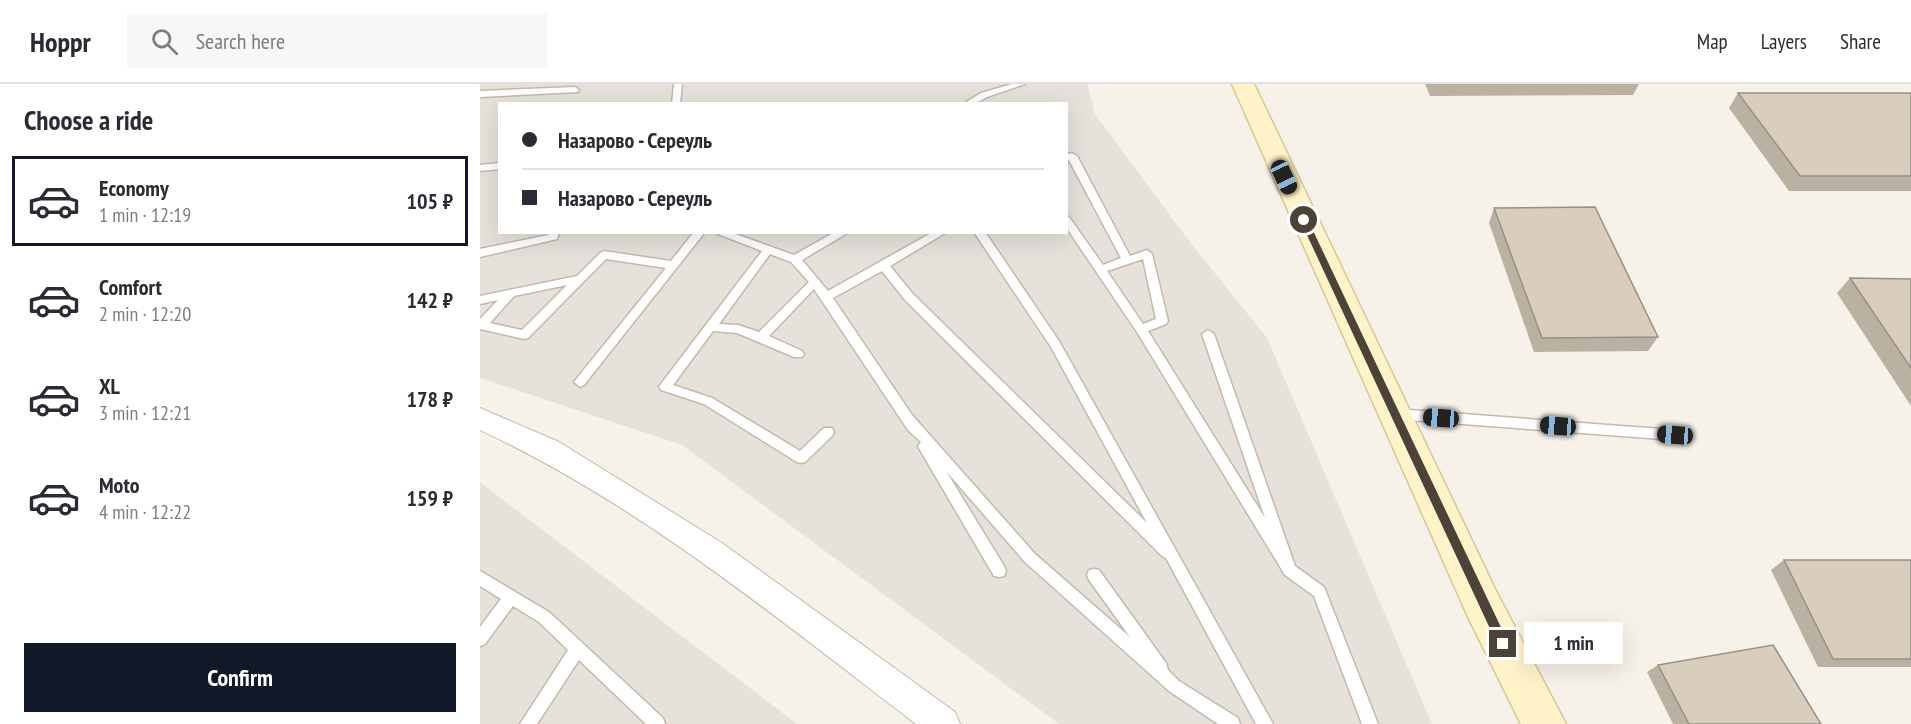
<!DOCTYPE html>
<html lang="en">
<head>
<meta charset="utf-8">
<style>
	body { margin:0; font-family:"PT Sans Narrow",sans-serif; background:#f7f7f7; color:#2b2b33; height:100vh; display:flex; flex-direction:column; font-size:22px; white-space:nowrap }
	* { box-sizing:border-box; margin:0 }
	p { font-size:20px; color:#7c7c81 }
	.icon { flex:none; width:33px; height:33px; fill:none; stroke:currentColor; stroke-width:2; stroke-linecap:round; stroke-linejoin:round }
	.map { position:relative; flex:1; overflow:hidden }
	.details { display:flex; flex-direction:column; background:#fff; width:480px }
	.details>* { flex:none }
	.hud { position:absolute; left:18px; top:18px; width:570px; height:132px; border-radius:0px; box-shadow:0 6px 24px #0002; display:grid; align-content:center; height:132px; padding:0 24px; background:#fff }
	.end { position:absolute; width:27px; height:27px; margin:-14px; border:8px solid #4b4337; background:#fff; box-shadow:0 0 0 3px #fff }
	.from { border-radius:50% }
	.bubble { position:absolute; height:42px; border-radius:0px; background:#fff; box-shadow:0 6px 24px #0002; font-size:20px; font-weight:700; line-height:42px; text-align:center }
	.car { position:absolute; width:18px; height:36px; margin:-18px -9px; border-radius:8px; box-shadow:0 0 4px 2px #0007; background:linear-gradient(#222 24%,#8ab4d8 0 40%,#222 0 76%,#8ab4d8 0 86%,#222 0) }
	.hud b { display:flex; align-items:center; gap:21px; height:57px; font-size:22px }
	.hud b+b { border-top:2px solid #e1e1e2 }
	.hud i { width:15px; height:15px; background:#2b2b33 }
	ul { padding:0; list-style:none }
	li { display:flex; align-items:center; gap:18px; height:90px; margin:0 12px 9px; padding:0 12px; border:3px solid transparent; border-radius:0px }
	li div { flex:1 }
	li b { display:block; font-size:22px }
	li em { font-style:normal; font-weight:700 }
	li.selected { border-color:#111827 }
	li>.icon { width:54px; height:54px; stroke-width:1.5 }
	h2 { padding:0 24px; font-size:27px; line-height:72px }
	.action { display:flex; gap:12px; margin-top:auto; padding:12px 24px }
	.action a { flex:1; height:69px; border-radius:0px; background:#111827; color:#fff; font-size:24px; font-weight:700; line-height:69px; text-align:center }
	header { display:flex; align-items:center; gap:36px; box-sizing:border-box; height:84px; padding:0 30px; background:#fff; border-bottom:2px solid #e1e1e2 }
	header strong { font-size:28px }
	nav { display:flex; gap:33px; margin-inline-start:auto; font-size:21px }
	.search { width:420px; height:54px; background:#f7f7f7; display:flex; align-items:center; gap:15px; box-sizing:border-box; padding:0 21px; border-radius:0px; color:#7c7c81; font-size:22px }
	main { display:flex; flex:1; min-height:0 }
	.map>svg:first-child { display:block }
	.industrial { fill:#e6e1db; fill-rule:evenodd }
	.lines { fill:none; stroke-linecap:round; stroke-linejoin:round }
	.lane-casing { stroke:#c2baab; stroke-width:3 }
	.street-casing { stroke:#c2baab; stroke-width:2 }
	.secondary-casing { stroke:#d9c796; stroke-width:3 }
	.lane { fill:#fff; fill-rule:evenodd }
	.street { fill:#fff; fill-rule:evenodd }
	.secondary { fill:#fff3ca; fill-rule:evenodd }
	.wall { fill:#bbb1a3 }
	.building { fill:#d9cebe; stroke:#989085; stroke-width:1.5 }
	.route { fill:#4b4337 }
</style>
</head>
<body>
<header>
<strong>Hoppr</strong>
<div class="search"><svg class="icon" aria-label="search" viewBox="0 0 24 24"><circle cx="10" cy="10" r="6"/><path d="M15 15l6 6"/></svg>Search here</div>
<nav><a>Map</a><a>Layers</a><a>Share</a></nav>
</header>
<main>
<section class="details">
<h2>Choose a ride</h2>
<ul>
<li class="selected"><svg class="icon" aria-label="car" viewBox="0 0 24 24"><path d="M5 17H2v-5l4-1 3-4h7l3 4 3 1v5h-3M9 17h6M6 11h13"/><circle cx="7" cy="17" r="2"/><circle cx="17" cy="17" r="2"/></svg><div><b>Economy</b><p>1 min · 12:19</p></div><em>105 ₽</em></li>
<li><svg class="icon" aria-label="car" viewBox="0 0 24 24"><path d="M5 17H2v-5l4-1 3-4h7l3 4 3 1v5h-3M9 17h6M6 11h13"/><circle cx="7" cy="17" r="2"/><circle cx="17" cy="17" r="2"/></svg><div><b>Comfort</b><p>2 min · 12:20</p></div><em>142 ₽</em></li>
<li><svg class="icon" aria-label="car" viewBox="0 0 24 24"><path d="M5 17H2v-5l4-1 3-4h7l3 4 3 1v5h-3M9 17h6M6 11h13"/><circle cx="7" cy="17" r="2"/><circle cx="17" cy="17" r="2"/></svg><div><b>XL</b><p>3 min · 12:21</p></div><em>178 ₽</em></li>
<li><svg class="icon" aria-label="car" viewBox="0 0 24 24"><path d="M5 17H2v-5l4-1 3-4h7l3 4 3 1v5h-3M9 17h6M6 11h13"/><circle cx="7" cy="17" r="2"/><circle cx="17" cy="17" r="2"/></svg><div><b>Moto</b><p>4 min · 12:22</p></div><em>159 ₽</em></li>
</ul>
<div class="action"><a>Confirm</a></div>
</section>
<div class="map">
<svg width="1431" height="640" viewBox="0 0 1431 640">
	<rect width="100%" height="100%" fill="#f6f2ea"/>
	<path class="industrial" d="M0 0H607L615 30 709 157 787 254 952 640H579L202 361 0 294ZM20 20H586V148H20Z
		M0 398 1 399 317 640H0Z"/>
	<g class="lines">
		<g class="lane-casing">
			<path id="lane" d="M194 0H202L200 20H192Z
				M532 0H545L507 13 494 20H483L501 9Z
				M95 3 99 6 98 8 0 13V7Z
				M592 69 597 72 650 172 667 166 672 170 688 237 686 240 668 247 785 434 722 250 728 246 734 250 815 482 844 503 898 640H882L834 512 805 491 657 248 586 143V132L589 133 623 181 641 174 589 76 586 77V71ZM663 175 676 235 663 240 627 187Z
				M20 79V85L0 87V81Z
				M69 148H79L77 155 0 173V165L68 151Z
				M214 148H225L104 301 100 303 94 298 186 184 126 175 48 254 44 255 0 245V235L18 216 0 220V212L97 192 120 169 124 167 191 177ZM87 201 42 246 10 239 34 212Z
				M233 148H250L314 171 355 148H369L322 176 348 207 453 148H467L410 182 433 210 667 439 571 263 494 148H505L579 257 793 640H776L686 474 682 472 425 216 402 187 353 214 432 331 555 470 650 553 609 496 607 491 609 486 614 485 619 486 686 579 688 586 699 597 758 634 760 640H738L689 607 545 478 466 387 524 482 526 487 524 492 519 493 514 492 440 366 438 362 441 358 428 346 334 205 289 252 322 267 324 270 322 273H314L257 249 233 247 193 301 232 314 320 367 344 344H352L354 348 352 352 325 378 321 379 317 378 224 320 181 306 179 303 181 300 282 167ZM290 170 311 178 329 198 279 248 258 241 239 240Z
				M916 325 1195 346 1199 347 1201 351 1199 355 1195 356 916 335 912 333 910 330 912 327Z
				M0 487 69 528 183 634 185 640H166L99 576 57 640H40L88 566 59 538 33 522 5 560 0 562V543L21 515 0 502Z"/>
		</g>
		<g class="street-casing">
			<path id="street" d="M0 324 79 358 242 459 475 628 480 640H436C297 534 159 420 0 346Z"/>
		</g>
		<g class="secondary-casing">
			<path id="secondary" d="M752 0H774L1016 507 1086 640H1041L988 533Z"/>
		</g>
		<use href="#lane" class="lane"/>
		<use href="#street" class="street"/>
		<use href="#secondary" class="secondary"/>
	</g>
	<path class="wall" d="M945 0H1159L1153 11 950 12Z
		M1258 9H1431V107H1309L1249 24Z
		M1014 124 1178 253 1168 267 1054 268 1009 139Z
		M1370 194 1431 195V322L1357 209Z
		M1304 476H1431V583H1338L1291 486Z
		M1178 581 1341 640H1193L1167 588Z"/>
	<path class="building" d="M1258 9H1431V92H1320Z
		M1115 123 1178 253 1062 254 1014 124Z
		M1370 194 1431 195V284Z
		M1304 476H1431V575H1353Z
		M1293 561 1341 640H1209L1178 581Z"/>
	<path class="route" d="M824 134 828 136 1027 556V564H1019L820 136Z"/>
</svg>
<i class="end from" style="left:824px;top:136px"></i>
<i class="end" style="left:1023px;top:560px"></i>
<div class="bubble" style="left:1044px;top:538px;width:99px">1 min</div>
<i class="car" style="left:804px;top:93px;rotate:155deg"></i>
<i class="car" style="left:961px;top:334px;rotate:274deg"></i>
<i class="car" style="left:1078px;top:342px;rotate:274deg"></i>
<i class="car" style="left:1195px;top:351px;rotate:274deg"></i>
<div class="hud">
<b><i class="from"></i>Назарово - Сереуль</b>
<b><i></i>Назарово - Сереуль</b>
</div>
</div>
</main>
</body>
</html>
